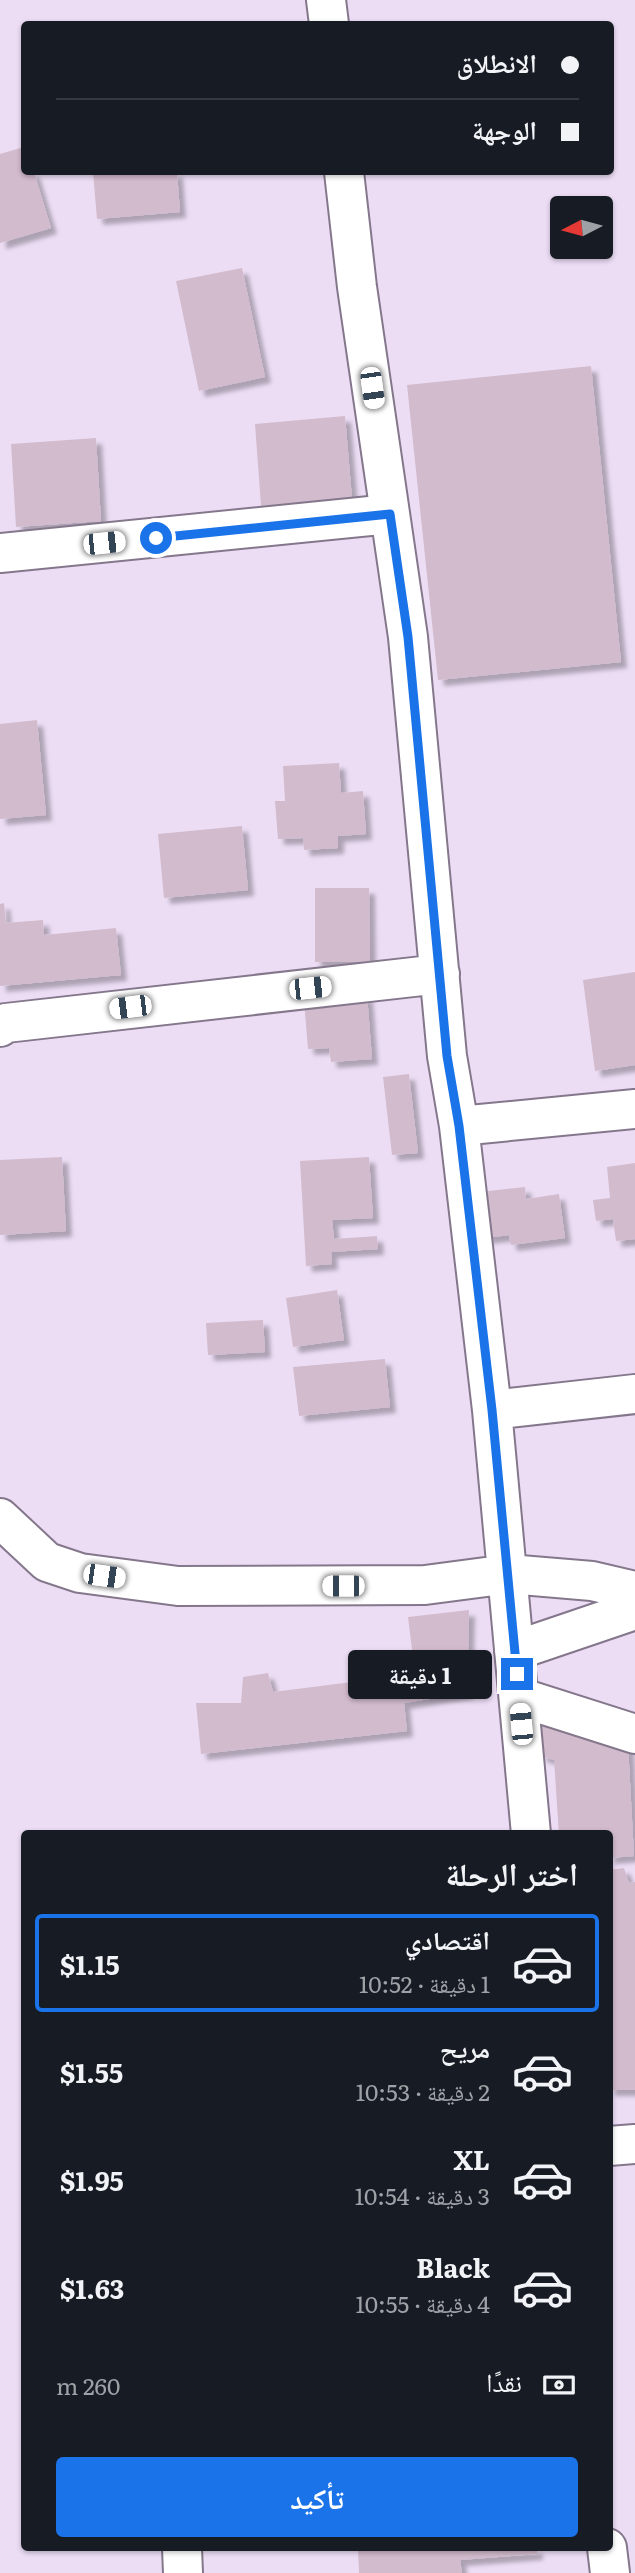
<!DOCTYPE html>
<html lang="ar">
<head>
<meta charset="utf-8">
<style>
	body { margin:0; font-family:Literata,"Noto Naskh Arabic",serif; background:#20242c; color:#f1f3f6; direction:rtl; height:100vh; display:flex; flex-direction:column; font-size:26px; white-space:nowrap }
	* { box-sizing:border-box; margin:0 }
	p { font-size:23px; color:#9ea1a6 }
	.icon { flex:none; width:38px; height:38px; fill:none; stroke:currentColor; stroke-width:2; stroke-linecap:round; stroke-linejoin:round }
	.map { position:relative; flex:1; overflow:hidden; direction:ltr }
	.panel { position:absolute; left:21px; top:1830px; width:592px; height:721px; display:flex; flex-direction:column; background:#171b24; border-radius:7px; box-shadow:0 2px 5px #0004; direction:rtl }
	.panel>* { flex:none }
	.hud { position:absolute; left:21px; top:21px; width:593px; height:154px; border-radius:7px; box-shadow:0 2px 5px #0004; direction:rtl; display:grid; align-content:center; height:154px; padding:0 35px; background:#171b24 }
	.needle { width:46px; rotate:264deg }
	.fabs { position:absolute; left:550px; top:196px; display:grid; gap:14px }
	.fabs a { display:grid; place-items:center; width:63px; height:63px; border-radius:7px; background:#171b24; box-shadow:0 2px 5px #0004; font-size:35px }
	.end { position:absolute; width:32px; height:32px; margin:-16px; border:9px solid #1a73e8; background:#fff; box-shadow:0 0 0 4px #fff }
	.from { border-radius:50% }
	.bubble { position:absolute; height:49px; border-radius:7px; background:#171b24; box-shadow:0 2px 5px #0004; font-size:23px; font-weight:700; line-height:49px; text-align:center; direction:rtl }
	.car { position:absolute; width:21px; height:42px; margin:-21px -10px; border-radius:9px; box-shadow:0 0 5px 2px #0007; background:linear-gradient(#fff 24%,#345 0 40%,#fff 0 76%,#345 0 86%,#fff 0) }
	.hud b { display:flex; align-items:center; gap:24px; height:66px; font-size:26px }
	.hud b+b { border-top:2px solid #363941 }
	.hud i { width:18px; height:18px; background:#f1f3f6 }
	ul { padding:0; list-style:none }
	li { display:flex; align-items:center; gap:21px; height:98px; margin:0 14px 10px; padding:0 21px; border:4px solid transparent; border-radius:7px }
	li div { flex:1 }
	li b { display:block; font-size:26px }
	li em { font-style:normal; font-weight:700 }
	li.on { border-color:#1a73e8 }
	li>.icon { width:63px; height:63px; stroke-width:1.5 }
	h2 { padding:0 35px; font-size:32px; line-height:84px }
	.pay { display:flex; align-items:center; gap:18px; height:77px; padding:0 35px; font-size:26px }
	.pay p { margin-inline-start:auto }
	.primary-button { display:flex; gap:14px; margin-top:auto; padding:14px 35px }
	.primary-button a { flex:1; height:80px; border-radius:7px; background:#1a73e8; color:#fff; font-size:28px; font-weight:700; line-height:80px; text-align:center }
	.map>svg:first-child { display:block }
	.building { fill:#d2bbcd; filter:url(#shadow) }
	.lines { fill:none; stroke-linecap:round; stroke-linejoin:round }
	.street-casing { stroke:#84778c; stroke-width:42 }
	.street { stroke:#fff; stroke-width:38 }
	.route { stroke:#1a73e8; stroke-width:9 }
</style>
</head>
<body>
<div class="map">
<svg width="635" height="2573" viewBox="0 0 635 2573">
	<defs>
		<filter id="shadow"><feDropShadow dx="6" dy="6" stdDeviation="2" flood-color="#0004"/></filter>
	</defs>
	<rect width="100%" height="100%" fill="#ecddf5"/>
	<path class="building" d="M24 147V172H34L51 228 0 243V154Z
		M93 172H177L180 212 97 219Z
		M242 268 265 377 199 391 176 281Z
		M591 366 621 662 438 680 407 385Z
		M345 416 352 499 261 506 255 424Z
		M96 438 101 521 16 527 11 444Z
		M37 720 46 815 0 819V724Z
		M339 763 341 793 363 791 366 834 338 836V848L304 850 303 838 278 839 275 801H285L283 766Z
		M242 826 248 890 164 898 158 834Z
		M315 888H369L370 962H315Z
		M4 903 6 923 43 920 44 935 116 928 121 975 0 986V904Z
		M635 972V1065L595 1071 583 980Z
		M367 995 372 1059 331 1062 329 1048 308 1049 304 1001Z
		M409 1074 418 1153 392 1155 383 1077Z
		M62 1157 66 1231 0 1235V1160Z
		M369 1157 373 1218 332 1220 334 1239 377 1236 378 1249 331 1252 332 1264 306 1266 300 1161Z
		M635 1163V1239L616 1241 613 1219 596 1221 593 1200 610 1198 607 1167Z
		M525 1187 526 1199 559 1194 565 1238 511 1245 509 1235 485 1238 479 1192Z
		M337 1290 344 1340 293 1347 286 1298Z
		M263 1320 265 1352 208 1355 206 1323Z
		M385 1359 390 1407 299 1416 293 1367Z
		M469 1610 467 1693 404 1703 407 1731 201 1754 196 1703H241L243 1677 268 1673 273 1692 415 1674 408 1617Z
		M538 1721 628 1745 634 1856 609 1858V1834H559L554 1760 541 1756Z
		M624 1868 629 1883 635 1882V2090H609V1870Z
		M358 2548H537V2554L460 2560 462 2573H359Z"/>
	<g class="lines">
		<g class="street-casing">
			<path id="street" d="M326 0 329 24
				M344 172 357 287 408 637 447 1056 459 1126 492 1410 531 1834
				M0 553 390 514
				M0 1027 6 1023 440 974
				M459 1126 635 1109
				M492 1410 635 1394
				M0 1518 47 1562 80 1573 178 1586 425 1585 508 1574 592 1581 635 1591
				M514 1651 635 1610
				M519 1697 635 1734
				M609 2146 635 2144
				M182 2548 183 2573
				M607 2548 610 2573"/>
		</g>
		<use href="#street" class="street"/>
	</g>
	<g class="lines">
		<path class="route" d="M156 538 390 514 408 637 447 1056 459 1126 492 1410 517 1674"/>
	</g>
</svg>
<div class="fabs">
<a><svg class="needle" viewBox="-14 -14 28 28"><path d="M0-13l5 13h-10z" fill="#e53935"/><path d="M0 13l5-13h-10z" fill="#9ea1a6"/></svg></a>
</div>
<i class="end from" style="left:156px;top:538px"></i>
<i class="end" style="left:517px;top:1674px"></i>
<div class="bubble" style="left:348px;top:1650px;width:144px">1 دقيقة</div>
<i class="car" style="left:372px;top:388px;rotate:172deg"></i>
<i class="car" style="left:104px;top:543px;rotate:84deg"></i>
<i class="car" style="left:310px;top:988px;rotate:84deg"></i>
<i class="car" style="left:130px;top:1007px;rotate:263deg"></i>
<i class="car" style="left:104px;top:1576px;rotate:98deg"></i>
<i class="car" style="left:343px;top:1586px;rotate:270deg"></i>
<i class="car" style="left:521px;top:1724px;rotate:355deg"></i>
<div class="hud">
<b><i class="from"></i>الانطلاق</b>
<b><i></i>الوجهة</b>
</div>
<section class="panel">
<h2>اختر الرحلة</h2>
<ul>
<li class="on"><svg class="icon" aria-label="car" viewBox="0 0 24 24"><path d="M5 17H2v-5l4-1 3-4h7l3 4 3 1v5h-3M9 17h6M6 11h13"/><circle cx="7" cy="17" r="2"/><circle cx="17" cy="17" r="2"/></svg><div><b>اقتصادي</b><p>1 دقيقة · 10:52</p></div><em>$1.15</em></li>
<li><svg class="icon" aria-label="car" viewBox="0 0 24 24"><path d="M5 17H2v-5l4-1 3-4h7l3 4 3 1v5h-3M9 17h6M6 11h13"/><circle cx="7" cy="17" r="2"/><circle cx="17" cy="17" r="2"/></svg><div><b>مريح</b><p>2 دقيقة · 10:53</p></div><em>$1.55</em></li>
<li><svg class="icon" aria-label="car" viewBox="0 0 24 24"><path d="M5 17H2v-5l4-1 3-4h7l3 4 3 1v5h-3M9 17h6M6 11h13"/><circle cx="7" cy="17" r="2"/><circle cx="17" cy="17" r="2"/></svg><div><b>XL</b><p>3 دقيقة · 10:54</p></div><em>$1.95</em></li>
<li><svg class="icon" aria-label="car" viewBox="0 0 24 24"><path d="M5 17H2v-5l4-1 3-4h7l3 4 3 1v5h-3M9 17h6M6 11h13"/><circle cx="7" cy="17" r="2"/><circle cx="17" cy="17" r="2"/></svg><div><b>Black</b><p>4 دقيقة · 10:55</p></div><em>$1.63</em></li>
</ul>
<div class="pay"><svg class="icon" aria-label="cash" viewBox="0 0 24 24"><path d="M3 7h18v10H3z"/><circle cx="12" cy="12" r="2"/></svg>نقدًا<p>260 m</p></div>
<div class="primary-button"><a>تأكيد</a></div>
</section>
</div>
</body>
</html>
